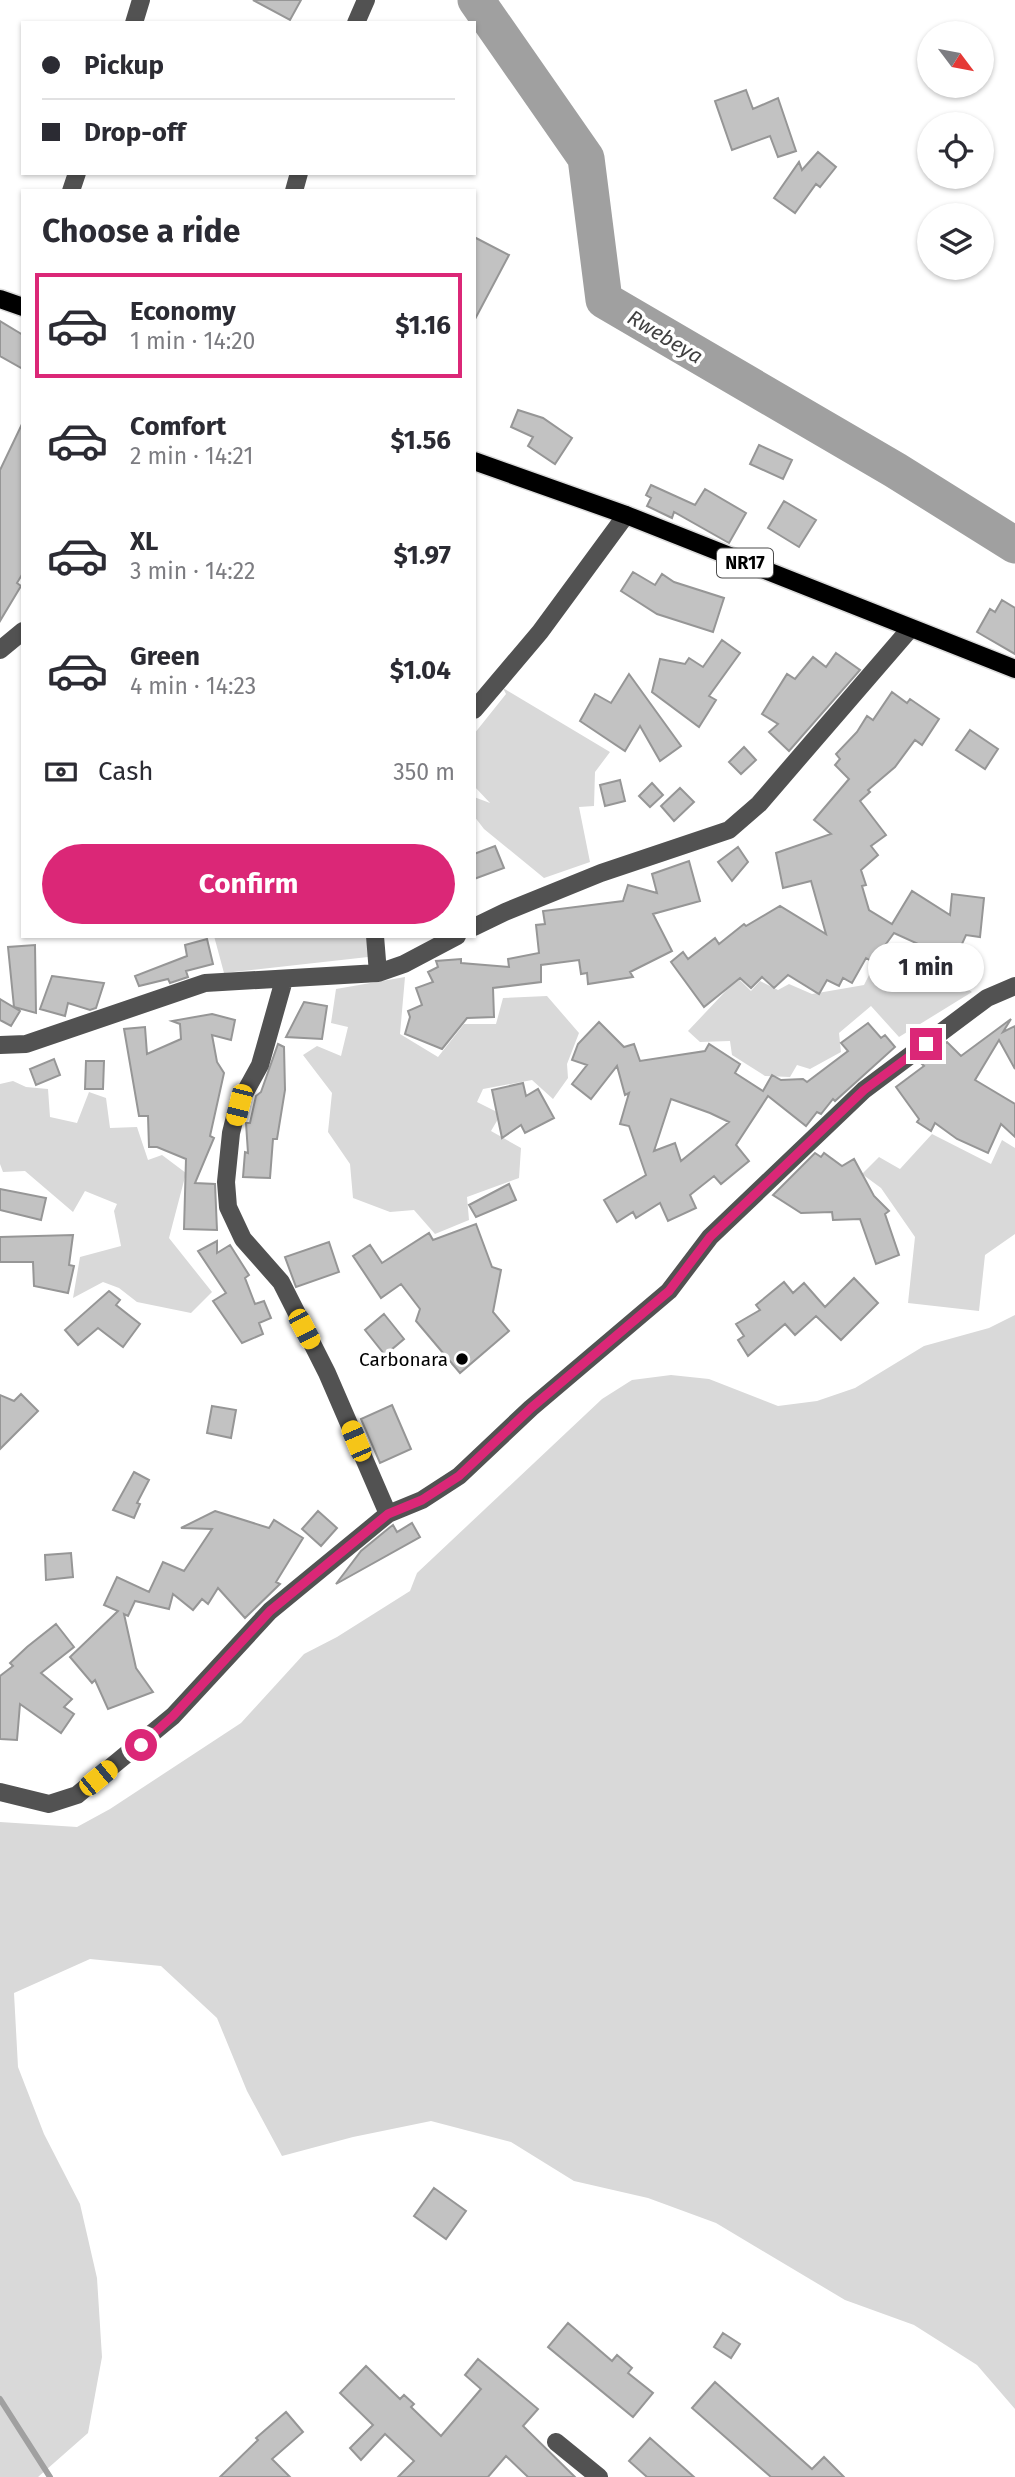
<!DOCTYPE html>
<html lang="en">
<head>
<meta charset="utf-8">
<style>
	body { margin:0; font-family:"Fira Sans",sans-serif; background:#f2f2f3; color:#2b2b33; height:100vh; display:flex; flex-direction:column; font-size:26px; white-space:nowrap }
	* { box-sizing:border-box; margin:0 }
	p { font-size:23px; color:#7c7c81 }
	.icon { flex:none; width:38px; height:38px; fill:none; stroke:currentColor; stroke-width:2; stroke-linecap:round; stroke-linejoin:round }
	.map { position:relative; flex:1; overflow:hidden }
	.details { position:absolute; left:21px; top:189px; width:455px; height:749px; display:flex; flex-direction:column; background:#fff; border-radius:0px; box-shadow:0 2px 5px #0004 }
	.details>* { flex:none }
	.banner { position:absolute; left:21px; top:21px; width:455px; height:154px; border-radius:0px; box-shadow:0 2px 5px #0004; display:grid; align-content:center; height:154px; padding:0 21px; background:#fff }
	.needle { width:46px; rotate:122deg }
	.fabs { position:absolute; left:917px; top:21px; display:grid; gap:14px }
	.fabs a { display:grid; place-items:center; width:77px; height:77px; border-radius:50%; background:#fff; box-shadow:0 2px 5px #0004; font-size:35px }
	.end { position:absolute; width:32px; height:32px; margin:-16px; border:9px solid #db2777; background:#fff; box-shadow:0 0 0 4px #fff }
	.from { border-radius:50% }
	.bubble { position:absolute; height:49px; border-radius:24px; background:#fff; box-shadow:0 2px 5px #0004; font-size:23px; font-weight:700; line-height:49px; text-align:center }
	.car { position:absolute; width:21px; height:42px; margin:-21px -10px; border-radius:9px; box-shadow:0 0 5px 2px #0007; background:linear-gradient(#f5c518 24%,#345 0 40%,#f5c518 0 76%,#345 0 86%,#f5c518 0) }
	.banner b { display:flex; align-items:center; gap:24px; height:66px; font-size:26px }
	.banner b+b { border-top:2px solid #e1e1e2 }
	.banner i { width:18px; height:18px; background:#2b2b33 }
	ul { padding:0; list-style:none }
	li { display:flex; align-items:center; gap:21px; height:105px; margin:0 14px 10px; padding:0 7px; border:4px solid transparent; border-radius:0px }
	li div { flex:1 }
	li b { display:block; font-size:26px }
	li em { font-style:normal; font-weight:700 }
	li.selected { border-color:#db2777 }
	li>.icon { width:63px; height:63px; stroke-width:1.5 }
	h2 { padding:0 21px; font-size:32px; line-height:84px }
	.pay { display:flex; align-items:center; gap:18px; height:77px; padding:0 21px; font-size:26px }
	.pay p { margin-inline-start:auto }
	.action { display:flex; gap:14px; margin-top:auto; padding:14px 21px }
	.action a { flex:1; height:80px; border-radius:42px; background:#db2777; color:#fff; font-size:28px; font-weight:700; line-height:80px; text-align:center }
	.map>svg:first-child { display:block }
	.green { fill:#d9d9d9 }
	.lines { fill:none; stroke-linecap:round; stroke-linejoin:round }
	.stream { stroke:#a0a0a0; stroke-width:6 }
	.river { stroke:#a0a0a0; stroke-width:37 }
	.building { fill:#c2c2c2; stroke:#969696; stroke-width:2; fill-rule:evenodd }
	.major-casing { stroke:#dbdbdb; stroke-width:21 }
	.minor { stroke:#525252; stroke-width:18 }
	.major { stroke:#000; stroke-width:18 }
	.route { stroke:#db2777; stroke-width:9 }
	.poi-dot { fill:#000; stroke:#fff; stroke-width:2.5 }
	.labels { text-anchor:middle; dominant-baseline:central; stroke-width:7; stroke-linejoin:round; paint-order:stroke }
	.shield { fill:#fff; stroke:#4c4c4c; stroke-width:2 }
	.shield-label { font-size:18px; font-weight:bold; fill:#000 }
	.poi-label { font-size:19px; fill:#000; stroke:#fff; text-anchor:end }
	.water-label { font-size:21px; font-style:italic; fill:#414141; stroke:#fff }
</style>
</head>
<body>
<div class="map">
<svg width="1015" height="2477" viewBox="0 0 1015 2477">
	<rect width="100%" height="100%" fill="#fff"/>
	<path class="green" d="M503 688 610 752 595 772 594 806 579 807 590 862 544 878 484 829 474 816V797L490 803 474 786V734L506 694Z
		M214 936H370L368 957 224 973Z
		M899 943 972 992 899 1037 871 1006 839 1033 841 1052 810 1069 797 1065 790 1077 765 1076 732 1055 730 1041 700 1042 688 1031 738 978 751 991 760 981 778 990 789 984 812 994 864 985 873 967Z
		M405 977 400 1034 438 1057 464 1024H496L503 998 547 996 579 1033 567 1064 568 1078 553 1099 532 1080 483 1089 477 1102 501 1114 491 1131 521 1148 519 1178 467 1197 469 1220 435 1234 414 1210 390 1212 353 1198 350 1164 328 1132 332 1093 303 1055 317 1046 341 1056 348 1027 331 1023 336 989Z
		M13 1081 26 1087 48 1089 50 1117 77 1123 89 1092 106 1098 110 1128 137 1127 148 1160 162 1155 186 1173 169 1238 212 1292 191 1313 137 1302 119 1288 103 1282 73 1298 80 1257 121 1246 114 1211 117 1204 85 1191 73 1212 25 1171 3 1172 0 1164V1084Z
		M932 1134 991 1164 1002 1140 1015 1148V1234L985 1255 979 1311 908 1303 915 1237 881 1188 862 1174 879 1157 900 1169Z
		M1015 1315V2409L977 2365 914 2325 845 2300 716 2223 648 2198 574 2181 511 2142 431 2121 353 2137 282 2156 247 2091 217 2018 161 1966 90 1959 14 1993 18 2067 44 2134 80 2204 97 2278 102 2357 88 2433 38 2477H0V1822L77 1827 110 1809 241 1723 304 1654 337 1637 410 1591 417 1573 602 1399 632 1380 671 1375 709 1379 778 1406 817 1401 855 1388 924 1346 989 1328Z"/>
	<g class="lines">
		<path class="stream" d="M0 2399 50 2477"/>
		<path class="river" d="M476 0 586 158 604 300 895 470 1015 545"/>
	</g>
	<path class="building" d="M253 0H301L290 20Z
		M746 90 753 109 778 98 796 151 778 157 770 136 732 150 715 101Z
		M818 152 836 167 820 187 816 184 795 213 774 198 799 162 802 170Z
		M474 237 509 255 474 321Z
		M0 321 23 335V369L0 356Z
		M518 410 543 418 572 438 555 464 528 446 533 437 511 427Z
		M23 422V573L17 583 21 586 0 621V470Z
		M759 445 792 460 783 479 750 464Z
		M651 485 695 505 705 489 746 513 729 543 674 512 672 518 647 506 651 498 646 495Z
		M784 501 816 520 799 547 768 528Z
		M633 572 655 585 662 574 674 582 724 598 713 632 657 614 621 591Z
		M1002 600 1015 608V654L977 632 990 609 995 612Z
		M722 640 740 653 709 696 716 700 699 727 652 692 660 659 685 664 689 658 703 667Z
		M836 653 860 670 789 751 769 732 778 724 762 714 787 674 795 679 813 657 826 667Z
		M629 674 681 746 660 761 640 726 625 751 580 721 595 694 611 703Z
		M892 692 907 703 910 699 939 719 922 745 915 740 895 767 868 790 870 792 860 801 886 835 871 846 878 855 861 870 866 885 862 886 869 910 892 924 912 891 950 915 952 894 984 898 980 937 966 935 957 955 942 949 940 954 894 933 873 962 866 958 852 983 843 978 839 986 827 980 819 994 788 975 774 988 762 977 751 988 740 978 704 1007 671 962 683 952 688 959 715 938 719 944 744 924 746 926 780 906 826 934 811 881 783 888 776 853 831 834 814 820 849 779 835 765 840 759 836 754 857 732 867 716 873 720Z
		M970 730 998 749 985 769 956 750Z
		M744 747 756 760 741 774 729 762Z
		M620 780 625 801 605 806 600 785Z
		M652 783 663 795 650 807 639 796Z
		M680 788 694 802 674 821 661 806Z
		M495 846 504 868 474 879V854Z
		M738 847 748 862 732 881 718 862Z
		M689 861 700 901 653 914 672 951 630 972 633 977 588 984 587 973 581 974 579 960 541 965V982L493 988 494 1017 467 1018 442 1049 405 1034 410 1017 408 1011 422 1005 416 988 433 982 428 972 438 967 436 961 461 959V963L509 967 508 959 539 953 536 925 545 924 543 911 623 901 628 885 657 893 652 874Z
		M207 939 213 964 186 971 188 977 170 983 168 979 139 986 135 976 187 956 185 945Z
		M35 945 36 1013 14 1007 8 947Z
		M52 976 104 983 96 1008 90 1010 68 1003 65 1016 40 1009Z
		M0 999 20 1011 11 1026 0 1020Z
		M304 1002 327 1006 322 1039 286 1037Z
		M212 1014 235 1020 231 1040 212 1035 217 1062 224 1073 210 1136 214 1138 195 1183 215 1184 217 1230 184 1229 186 1159 157 1147H149L148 1116H139L124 1029 145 1027 147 1054 181 1039 180 1024 172 1021Z
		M1011 1019 1003 1032 1015 1026V1069L999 1040 975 1080 1015 1104V1137L1001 1124 988 1153 957 1139 935 1123 931 1131 917 1122 919 1119 896 1087 924 1066 920 1062 947 1042 961 1056Z
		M599 1022 624 1047 634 1044 640 1061 705 1051 709 1044 740 1064 735 1073 763 1091 772 1075 781 1080 803 1079 807 1082 848 1051 841 1043 868 1023 881 1038 885 1035 895 1047 835 1101 833 1099 821 1114 817 1112 806 1126 768 1096 736 1145 749 1161 721 1184 714 1176 690 1195 696 1208 668 1221 660 1203 636 1218 633 1212 617 1222 604 1200 646 1175 629 1126 620 1124 629 1093 625 1095 617 1066 591 1099 572 1084 587 1065 572 1060 578 1044ZM671 1099 710 1113 729 1122 681 1161 675 1143 654 1151Z
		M278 1044 284 1047 285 1090 277 1139H273L270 1178 243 1177 245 1152 248 1153 246 1123H250L256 1096 261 1092Z
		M54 1059 60 1075 36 1085 30 1069Z
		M86 1061H104L103 1089H85Z
		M523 1083 526 1096 538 1089 554 1118 525 1133 521 1125 502 1138 492 1090Z
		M815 1153 821 1157 824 1153 842 1166 854 1159 874 1196 889 1211 885 1214 899 1255 876 1264 860 1219 833 1220 832 1212 801 1213 773 1195Z
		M509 1184 516 1200 476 1217 469 1205Z
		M0 1189 46 1198 41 1220 0 1210Z
		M476 1224 492 1267 501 1270 493 1312 509 1331 460 1373 416 1321 420 1309 401 1284 381 1298 353 1256 370 1245 382 1263 429 1233 433 1240Z
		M73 1235 69 1265 74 1266 68 1293 34 1286 33 1262H0V1237Z
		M217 1241V1253L230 1245 249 1275 245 1278 255 1304 264 1301 271 1318 259 1323 263 1334 242 1343 213 1301 226 1293 198 1251Z
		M329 1242 339 1272 296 1287 285 1257Z
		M854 1278 878 1303 841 1340 816 1316 795 1335 785 1324 748 1356 738 1340 744 1336 736 1324 760 1310 756 1305 784 1282 793 1293 804 1283 825 1307Z
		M109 1291 120 1300 116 1305 140 1324 123 1347 98 1328 78 1345 65 1330Z
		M384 1314 404 1339 385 1355 365 1330Z
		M21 1394 38 1411 0 1449V1395L14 1401Z
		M392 1405 411 1449 380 1463 361 1419Z
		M212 1406 236 1410 231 1438 207 1433Z
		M134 1472 149 1480 137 1503 140 1504 134 1518 113 1510Z
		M215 1511 269 1528 274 1520 303 1538 276 1582 280 1584 245 1618 218 1588 208 1604 202 1599 193 1610 173 1594 169 1609 135 1601 128 1616 124 1614 136 1668 153 1692 108 1709 95 1680 92 1683 70 1657 118 1611 104 1605 117 1577 149 1592 163 1562 184 1571 212 1529 181 1528Z
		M318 1511 337 1528 321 1546 302 1529Z
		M412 1523 420 1537 336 1584 361 1551 389 1528 393 1525 397 1532Z
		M71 1553 73 1577 46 1580 45 1555Z
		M56 1624 74 1647 41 1673 72 1699 64 1707 74 1714 61 1733 20 1704 17 1740 0 1739V1676L13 1666 10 1663 27 1647Z
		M434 2188 466 2211 446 2239 414 2216Z
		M568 2323 612 2361 617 2355 632 2368 628 2373 653 2393 633 2417 548 2347Z
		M723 2333 740 2344 731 2358 714 2347Z
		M478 2359 538 2409 523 2426 575 2477H528L506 2456 488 2477H398L414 2461 385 2434 361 2460 350 2448 373 2425 340 2393 366 2366 400 2399 404 2395 414 2404 411 2407 441 2436 481 2389 465 2375Z
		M715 2382 812 2469 824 2457 844 2477H771L692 2408Z
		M286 2412 303 2432 272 2459 290 2477H220L258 2440 256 2438Z
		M650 2438 694 2477H647L629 2461Z"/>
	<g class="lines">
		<g class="major-casing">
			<path id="major" d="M0 299 23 307
				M474 461 626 515 1015 669"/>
		</g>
		<path class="minor" d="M134 23 141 0
			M356 23 366 0
			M71 191 77 173
			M294 191 299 173
			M0 650 23 631
			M474 710 540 632 626 515
			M474 927 505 912 601 873 729 830 759 804 910 629
			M375 936 378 973
			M284 980 260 1065 238 1105 231 1133 226 1182 228 1207 243 1239 281 1282 327 1373 388 1514
			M0 1045 26 1044 205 983 378 973 404 964 457 936
			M0 1792 49 1804 77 1795 173 1716 270 1611 388 1514 422 1500 459 1476 531 1408 669 1291 710 1237 864 1090 987 998 1015 986
			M556 2442 599 2477"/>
		<use href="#major" class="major"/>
	</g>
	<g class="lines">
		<path class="route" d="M141 1745 173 1716 270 1611 388 1514 422 1500 459 1476 531 1408 669 1291 710 1237 864 1090 926 1044"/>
	</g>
	<circle class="poi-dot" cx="462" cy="1359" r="7"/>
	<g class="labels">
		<rect class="shield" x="717" y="548.5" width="56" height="29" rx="5"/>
		<g class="shield-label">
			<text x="745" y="563">NR17</text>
		</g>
		<g class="poi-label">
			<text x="448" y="1359">Carbonara</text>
		</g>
		<g class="water-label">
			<text transform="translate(665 337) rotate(31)">Rwebeya</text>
		</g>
	</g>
</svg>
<div class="fabs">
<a><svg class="needle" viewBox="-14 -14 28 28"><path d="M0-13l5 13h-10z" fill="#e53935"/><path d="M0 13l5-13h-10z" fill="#7c7c81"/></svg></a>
<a><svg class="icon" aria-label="locate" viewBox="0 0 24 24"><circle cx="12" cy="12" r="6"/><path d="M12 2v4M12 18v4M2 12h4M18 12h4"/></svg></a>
<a><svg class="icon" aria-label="layers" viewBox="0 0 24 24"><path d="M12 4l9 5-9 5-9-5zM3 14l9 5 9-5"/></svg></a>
</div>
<i class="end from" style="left:141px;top:1745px"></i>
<i class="end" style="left:926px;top:1044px"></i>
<div class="bubble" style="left:868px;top:943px;width:116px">1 min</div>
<i class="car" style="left:239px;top:1105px;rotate:194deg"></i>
<i class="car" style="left:304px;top:1329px;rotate:152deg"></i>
<i class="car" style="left:356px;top:1441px;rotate:337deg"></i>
<i class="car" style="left:98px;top:1778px;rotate:51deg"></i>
<div class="banner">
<b><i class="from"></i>Pickup</b>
<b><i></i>Drop-off</b>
</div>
<section class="details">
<h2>Choose a ride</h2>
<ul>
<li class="selected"><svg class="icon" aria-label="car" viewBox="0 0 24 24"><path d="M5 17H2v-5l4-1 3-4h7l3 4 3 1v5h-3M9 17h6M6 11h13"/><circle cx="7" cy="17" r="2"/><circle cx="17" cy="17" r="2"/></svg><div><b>Economy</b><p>1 min · 14:20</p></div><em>$1.16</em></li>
<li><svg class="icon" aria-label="car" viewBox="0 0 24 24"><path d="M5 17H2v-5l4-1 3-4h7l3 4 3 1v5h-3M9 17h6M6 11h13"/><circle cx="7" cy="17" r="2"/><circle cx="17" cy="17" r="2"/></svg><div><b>Comfort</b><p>2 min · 14:21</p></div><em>$1.56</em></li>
<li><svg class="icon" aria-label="car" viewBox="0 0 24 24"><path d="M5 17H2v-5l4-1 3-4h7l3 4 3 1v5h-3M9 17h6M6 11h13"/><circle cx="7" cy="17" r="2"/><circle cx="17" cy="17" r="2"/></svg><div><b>XL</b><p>3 min · 14:22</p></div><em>$1.97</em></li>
<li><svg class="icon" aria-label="car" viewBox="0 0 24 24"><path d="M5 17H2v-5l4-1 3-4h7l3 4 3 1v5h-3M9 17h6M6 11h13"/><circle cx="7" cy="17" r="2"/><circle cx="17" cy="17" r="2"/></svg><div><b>Green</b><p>4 min · 14:23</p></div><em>$1.04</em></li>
</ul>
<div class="pay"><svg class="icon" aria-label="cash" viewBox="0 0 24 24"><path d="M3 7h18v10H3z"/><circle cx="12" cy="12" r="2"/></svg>Cash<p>350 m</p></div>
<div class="action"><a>Confirm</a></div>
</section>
</div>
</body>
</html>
